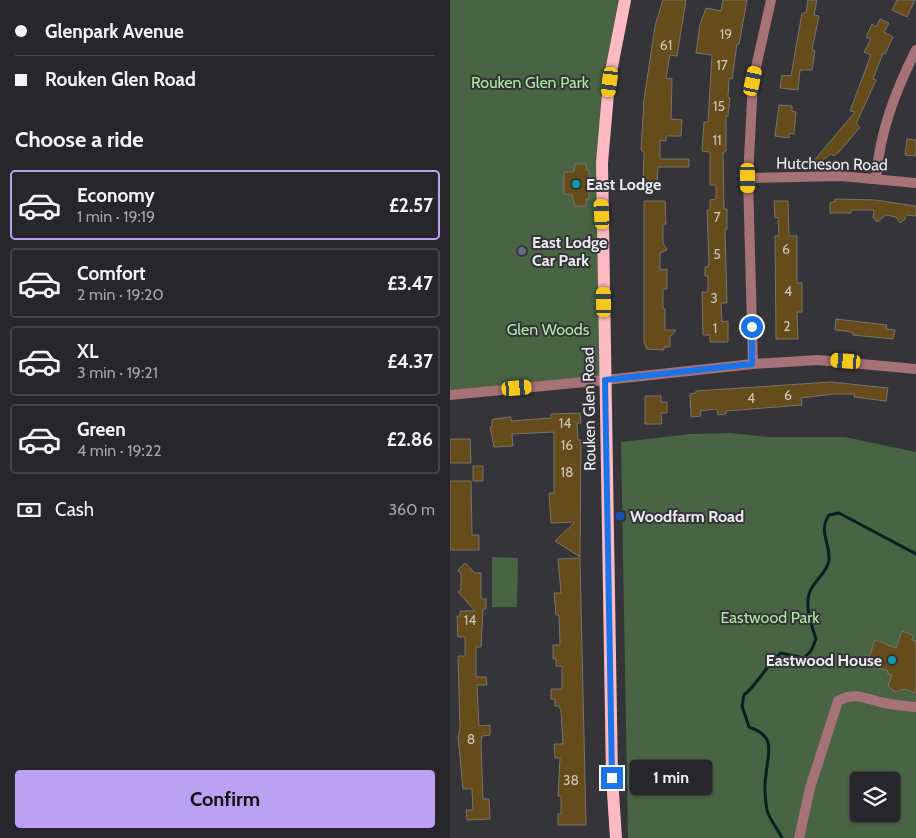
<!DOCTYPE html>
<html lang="en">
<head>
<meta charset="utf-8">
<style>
	body { margin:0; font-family:Cabin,sans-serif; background:#333337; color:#f1f3f6; height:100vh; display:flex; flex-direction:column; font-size:19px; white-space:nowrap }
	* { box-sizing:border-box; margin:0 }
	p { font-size:16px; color:#a4a5a9 }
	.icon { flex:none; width:28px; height:28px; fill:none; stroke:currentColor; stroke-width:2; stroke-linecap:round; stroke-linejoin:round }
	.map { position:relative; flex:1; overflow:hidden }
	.drawer { display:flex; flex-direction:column; background:#27272b; width:450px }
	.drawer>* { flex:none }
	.hud { display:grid; align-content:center; height:110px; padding:0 15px; background:#27272b }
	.buttons { position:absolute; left:400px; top:772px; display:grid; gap:10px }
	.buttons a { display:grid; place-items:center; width:50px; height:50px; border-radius:5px; background:#27272b; box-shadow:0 1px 4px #0004,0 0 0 1px #434447; font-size:25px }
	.end { position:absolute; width:22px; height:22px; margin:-11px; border:6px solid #1a73e8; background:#fff; box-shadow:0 0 0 2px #fff }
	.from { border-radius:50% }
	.bubble { position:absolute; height:35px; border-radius:5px; background:#27272b; box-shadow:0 1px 4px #0004,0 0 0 1px #434447; font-size:16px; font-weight:800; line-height:35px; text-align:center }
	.car { position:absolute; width:15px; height:30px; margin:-15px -8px; border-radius:6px; box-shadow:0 0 4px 1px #0007; background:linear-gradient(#f5c518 24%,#345 0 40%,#f5c518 0 76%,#345 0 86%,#f5c518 0) }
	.hud b { display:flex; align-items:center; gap:18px; height:48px; font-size:19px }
	.hud b+b { border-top:1px solid #434447 }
	.hud i { width:12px; height:12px; background:#f1f3f6 }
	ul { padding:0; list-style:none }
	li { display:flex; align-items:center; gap:15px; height:70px; margin:0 10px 8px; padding:0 5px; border:2px solid #434447; border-radius:5px }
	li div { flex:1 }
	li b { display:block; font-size:19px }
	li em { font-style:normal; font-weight:800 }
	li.selected { border-color:#bca0f2 }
	li>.icon { width:45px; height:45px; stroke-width:1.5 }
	h2 { padding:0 15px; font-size:22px; line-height:60px }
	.pay { display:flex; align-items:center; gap:12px; height:55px; padding:0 15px; font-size:19px }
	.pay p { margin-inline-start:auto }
	.action { display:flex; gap:10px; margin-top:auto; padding:10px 15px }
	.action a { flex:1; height:58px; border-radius:5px; background:#bca0f2; color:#111; font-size:20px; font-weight:800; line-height:58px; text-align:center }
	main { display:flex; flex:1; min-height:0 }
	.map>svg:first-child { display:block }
	.green { fill:#496442; fill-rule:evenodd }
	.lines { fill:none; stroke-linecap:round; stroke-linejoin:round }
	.stream { stroke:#022223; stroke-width:3 }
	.building { fill:#664b1b; stroke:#77746e }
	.minor { stroke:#a67177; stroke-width:10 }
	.tertiary { stroke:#a67177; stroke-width:10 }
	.primary { stroke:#fdbac2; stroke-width:12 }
	.route { stroke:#1a73e8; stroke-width:6 }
	.culture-dot { fill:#0f9aa8; stroke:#343439; stroke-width:2 }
	.service-dot { fill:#5c6f8a; stroke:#343439; stroke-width:2 }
	.transit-dot { fill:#1a4fb4; stroke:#343439; stroke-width:2 }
	.labels { text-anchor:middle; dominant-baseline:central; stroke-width:4; stroke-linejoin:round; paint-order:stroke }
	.number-label { font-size:14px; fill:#cbc4bb }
	.park-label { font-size:16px; fill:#aceb9d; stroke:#343439 }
	.street-label { font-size:16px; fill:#ededf0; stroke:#343439 }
	.poi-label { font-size:16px; font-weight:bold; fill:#ededf0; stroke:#343439; text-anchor:start }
</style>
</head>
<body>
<main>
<section class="drawer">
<div class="hud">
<b><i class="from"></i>Glenpark Avenue</b>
<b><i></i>Rouken Glen Road</b>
</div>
<h2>Choose a ride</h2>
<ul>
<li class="selected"><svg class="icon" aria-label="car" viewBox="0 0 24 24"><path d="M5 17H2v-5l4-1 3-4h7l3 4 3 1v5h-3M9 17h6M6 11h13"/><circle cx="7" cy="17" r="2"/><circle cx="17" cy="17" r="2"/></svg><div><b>Economy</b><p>1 min · 19:19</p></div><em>£2.57</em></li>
<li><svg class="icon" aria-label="car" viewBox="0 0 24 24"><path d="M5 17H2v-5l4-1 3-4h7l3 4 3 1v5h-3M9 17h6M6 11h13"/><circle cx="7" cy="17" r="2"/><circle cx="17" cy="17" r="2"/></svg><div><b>Comfort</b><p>2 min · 19:20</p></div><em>£3.47</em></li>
<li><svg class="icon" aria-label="car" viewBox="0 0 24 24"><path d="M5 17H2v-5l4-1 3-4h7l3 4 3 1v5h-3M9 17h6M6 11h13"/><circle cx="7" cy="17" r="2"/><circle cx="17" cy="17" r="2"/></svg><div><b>XL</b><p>3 min · 19:21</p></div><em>£4.37</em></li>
<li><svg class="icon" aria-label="car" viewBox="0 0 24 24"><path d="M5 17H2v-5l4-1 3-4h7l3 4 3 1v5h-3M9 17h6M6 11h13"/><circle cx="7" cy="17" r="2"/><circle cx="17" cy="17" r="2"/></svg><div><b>Green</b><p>4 min · 19:22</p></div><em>£2.86</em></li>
</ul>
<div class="pay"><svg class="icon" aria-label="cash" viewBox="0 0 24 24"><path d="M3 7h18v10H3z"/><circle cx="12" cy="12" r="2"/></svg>Cash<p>360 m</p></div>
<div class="action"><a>Confirm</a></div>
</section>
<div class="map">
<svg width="466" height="838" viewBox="0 0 466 838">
	<rect width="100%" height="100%" fill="#343439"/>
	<path class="green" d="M0 0H175L159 82 155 380 0 395Z
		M280 433 319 437H395L466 452V838H178L171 442 241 434ZM409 781H441V814H409Z
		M42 557 68 558 67 607H42Z"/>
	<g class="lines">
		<path class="stream" d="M332 838C328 829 319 819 317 810 315 799 314 786 316 775 318 751 327 737 299 727L292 706 294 695C309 683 316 665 331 653L354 658 361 651 366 639C361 624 352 601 363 586 368 578 378 570 379 560 380 542 368 531 379 515L389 513 466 554"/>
	</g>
	<path class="building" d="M213 0H236L227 56 220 55 216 78 222 79 221 119 232 120 231 136H216V141L210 140V159H239V167H208L207 184H193L194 152 191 150 194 100 205 26Z
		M273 0H297L289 44H287L282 79 279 78 278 97 280 98 278 116H276V151L273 153 274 209H277V229L275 230 277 303H271L272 322 278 321V342H260V335H253L252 292H258V276H255V267H258L259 261 257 210H260V200L266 199V185H260V152L252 151 254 122H258L262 55 246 53 250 25 256 8 271 11Z
		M358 0H367L364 15 369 16 362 50 365 51 362 70H350L348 90 330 88 332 75 341 76 352 13H356Z
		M447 0H465L457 17 442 10Z
		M430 19 439 23 434 32 443 37 435 54 433 53 423 79 426 80 406 124 410 127 389 152 384 156 381 154 365 166 362 163 405 112 400 111 421 55 414 52 421 39 416 37 422 24 426 27Z
		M329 105 342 106V111L346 112 344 134 339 133V138L325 136Z
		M457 139 466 140V156L455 155Z
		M125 164H136V170H139V199H136V206H125L122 195 114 194V172H124Z
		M385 199 425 200 466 206V216L456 215 455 219 450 223 446 217 436 215 427 222 423 217 424 210H401V213H380V203L385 201Z
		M194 201H215L216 224H213V243L217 250 210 253V270L217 269V289H213V309H215V330H226L220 337V347H214V350L197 349 194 342Z
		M324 201H338L339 236H347V283H352V312H347L348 339H326L325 236H329L328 217 325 218Z
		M386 319 437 325 436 329 445 330 443 339 403 335V333L396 331 385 330Z
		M381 382 438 388 436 401 404 397 405 394H383L351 398 352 405 276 411V414L268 415 267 409 250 411 251 416 241 417 240 394 246 393V391Z
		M195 396H211V402H217V413H211L212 424H195Z
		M130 413 131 423H127L128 440H131L130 557 105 541 125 522 101 523 99 493H104V432L62 434 63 446 44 447 40 427H42V420L44 419 61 417V421L101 418V414Z
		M0 439H20L21 463H0Z
		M23 466H33V481H23Z
		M0 481H21L22 535H29V550H0Z
		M130 558 136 825H108V814H111V796H108L110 758H105L104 744H113L111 711 109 706H105V699H101V689H112V666H106V659H103V645H110L109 615H106L104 593H111L108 559Z
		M15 563 25 573H31V599H36V609H33L31 647H26V677H36L37 685H27L29 726 40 725V735L32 736 31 743 33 799H39L40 819 17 820 16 810H23L22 789H13L8 736 10 730 8 656H15V637H8L7 616H10V611H25L8 592 11 589V574L8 570Z
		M452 631 463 635 462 640 466 641V693L455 689 445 692 438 686 442 675 438 674V671L417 664 425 640 446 648Z"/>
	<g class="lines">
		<path class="minor" d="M298 178 391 176 466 183
			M426 178C430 131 445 92 466 50
			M303 364 298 178 303 81 321 0
			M155 380 303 364 368 360 466 369
			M349 838 360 788 388 701C404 691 417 699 434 703 444 705 455 706 466 707"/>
		<path class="tertiary" d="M0 395 155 380"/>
		<path class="primary" d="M166 838 162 778 152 163 159 82 175 0"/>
	</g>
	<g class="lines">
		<path class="route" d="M162 778 155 380 302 364V327"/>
	</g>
	<g class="culture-dot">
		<circle cx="126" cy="184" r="5"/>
		<circle cx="442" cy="660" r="5"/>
	</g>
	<circle class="service-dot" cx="72" cy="251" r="5"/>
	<rect class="transit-dot" x="165" y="511" width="10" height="10" rx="2.5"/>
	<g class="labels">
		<g class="number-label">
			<text x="276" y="34">19</text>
			<text x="216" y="45">61</text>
			<text x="272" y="65">17</text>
			<text x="269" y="106">15</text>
			<text x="267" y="140">11</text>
			<text x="267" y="217">7</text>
			<text x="336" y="249">6</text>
			<text x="267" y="254">5</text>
			<text x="338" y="291">4</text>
			<text x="264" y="298">3</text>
			<text x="337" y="326">2</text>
			<text x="265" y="328">1</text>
			<text x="338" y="395">6</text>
			<text x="301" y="398">4</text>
			<text x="115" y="423">14</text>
			<text x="117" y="445">16</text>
			<text x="117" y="472">18</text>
			<text x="20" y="620">14</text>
			<text x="21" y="739">8</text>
			<text x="121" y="780">38</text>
		</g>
		<g class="park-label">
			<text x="80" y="82">Rouken Glen Park</text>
			<text x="98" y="329">Glen Woods</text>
			<text x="320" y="617">Eastwood Park</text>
		</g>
		<g class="street-label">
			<text transform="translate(382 164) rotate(1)">Hutcheson Road</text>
			<text transform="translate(139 409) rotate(-91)">Rouken Glen Road</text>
		</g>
		<g class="poi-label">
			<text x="136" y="184">East Lodge</text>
			<text x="82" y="242">East Lodge<tspan x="82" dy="18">Car Park</tspan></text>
			<text x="180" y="516">Woodfarm Road</text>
			<text x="432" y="660" text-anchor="end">Eastwood House</text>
		</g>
	</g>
</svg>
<div class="buttons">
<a><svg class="icon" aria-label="layers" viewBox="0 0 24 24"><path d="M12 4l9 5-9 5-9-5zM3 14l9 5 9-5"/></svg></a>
</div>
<i class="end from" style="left:302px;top:327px"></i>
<i class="end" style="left:162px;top:778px"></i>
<div class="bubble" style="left:180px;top:760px;width:82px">1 min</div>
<i class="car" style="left:303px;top:81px;rotate:12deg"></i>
<i class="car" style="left:160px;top:82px;rotate:187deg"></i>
<i class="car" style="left:298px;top:178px;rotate:179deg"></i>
<i class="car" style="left:152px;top:214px;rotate:357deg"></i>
<i class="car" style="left:154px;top:302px;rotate:359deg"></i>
<i class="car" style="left:396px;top:361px;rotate:274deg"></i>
<i class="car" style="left:67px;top:388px;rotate:85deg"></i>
</div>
</main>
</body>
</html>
